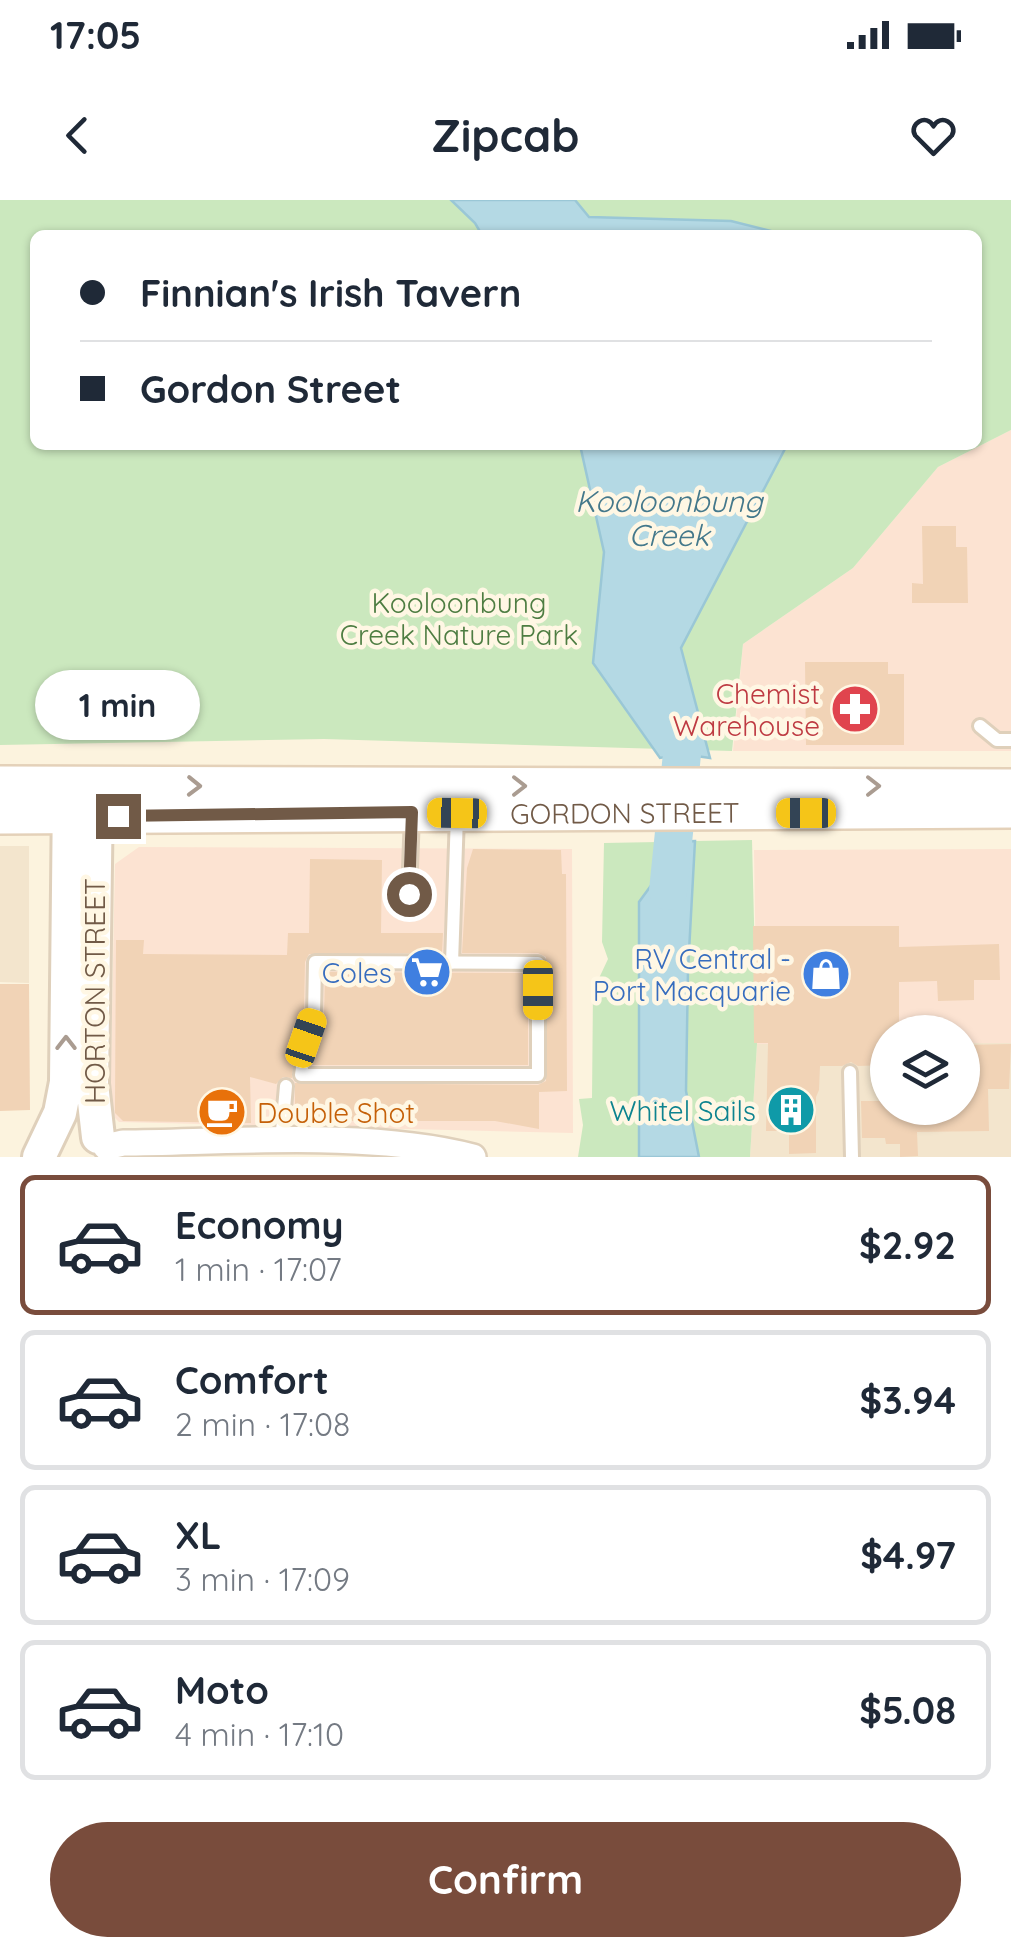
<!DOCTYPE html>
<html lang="en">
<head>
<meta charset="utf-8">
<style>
	body { margin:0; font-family:Quicksand,sans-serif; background:#f6f6f7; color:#1f2937; height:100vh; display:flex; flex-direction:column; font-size:38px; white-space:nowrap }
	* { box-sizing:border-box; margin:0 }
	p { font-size:32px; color:#747a83 }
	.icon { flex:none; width:55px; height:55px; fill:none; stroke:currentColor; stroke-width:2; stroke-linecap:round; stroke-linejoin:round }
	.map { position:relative; height:957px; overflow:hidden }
	.details { display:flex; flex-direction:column; background:#fff; flex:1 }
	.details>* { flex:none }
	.banner { position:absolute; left:30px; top:30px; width:952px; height:220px; border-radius:15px; box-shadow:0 2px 8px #0004; display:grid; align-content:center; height:220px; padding:0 50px; background:#fff }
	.buttons { position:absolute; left:870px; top:815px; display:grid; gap:20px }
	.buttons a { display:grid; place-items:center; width:110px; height:110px; border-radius:50%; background:#fff; box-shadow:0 2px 8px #0004; font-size:50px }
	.end { position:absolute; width:45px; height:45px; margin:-22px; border:12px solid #715a47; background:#fff; box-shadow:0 0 0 5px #fff }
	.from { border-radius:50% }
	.bubble { position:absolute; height:70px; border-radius:35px; background:#fff; box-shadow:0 2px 8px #0004; font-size:32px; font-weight:700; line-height:70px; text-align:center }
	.car { position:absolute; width:30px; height:60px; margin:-30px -15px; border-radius:12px; box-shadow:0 0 8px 2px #0007; background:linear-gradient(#f5c518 24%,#345 0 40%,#f5c518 0 76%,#345 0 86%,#f5c518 0) }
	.banner b { display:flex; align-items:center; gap:35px; height:95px; font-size:38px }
	.banner b+b { border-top:2px solid #e0e1e3 }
	.banner i { width:25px; height:25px; background:#1f2937 }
	ul { padding:18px 0 0; list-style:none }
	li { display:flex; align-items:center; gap:30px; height:140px; margin:0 20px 15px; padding:0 30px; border:5px solid #e0e1e3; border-radius:15px }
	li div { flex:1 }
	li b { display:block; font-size:38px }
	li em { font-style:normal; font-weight:700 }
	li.current { border-color:#794c3c }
	li>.icon { width:90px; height:90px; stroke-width:1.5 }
	.button { display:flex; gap:20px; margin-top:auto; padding:20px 50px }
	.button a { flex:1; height:115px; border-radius:60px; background:#794c3c; color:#fff; font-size:40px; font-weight:700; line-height:115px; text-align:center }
	.status { display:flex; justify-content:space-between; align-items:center; height:70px; padding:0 50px; background:#fff; direction:ltr }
	.status svg { height:28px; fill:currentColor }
	header { display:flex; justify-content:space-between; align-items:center; height:130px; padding:0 50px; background:#fff; font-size:45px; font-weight:700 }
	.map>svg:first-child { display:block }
	.residential { fill:#f3e5cd }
	.commercial { fill:#fce3d2 }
	.green { fill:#cbe8be; fill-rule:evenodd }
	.water { fill:#b4d9e4; stroke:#9ac7d6; stroke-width:2.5 }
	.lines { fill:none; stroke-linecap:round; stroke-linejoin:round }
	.river { stroke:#b4d9e4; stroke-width:38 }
	.building { fill:#f1d3b6 }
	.service-casing { stroke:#dfd0bb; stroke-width:18 }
	.minor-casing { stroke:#dfd0bb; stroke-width:30 }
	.tertiary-casing { stroke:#dfd0bb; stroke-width:38 }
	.secondary-casing { stroke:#e4d1b9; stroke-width:40 }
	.service { stroke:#fff; stroke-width:12 }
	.minor { stroke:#fff; stroke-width:25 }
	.tertiary { stroke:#fff; stroke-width:32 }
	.secondary { stroke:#fff; stroke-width:35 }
	.oneway { stroke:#aa9c91 }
	.route { stroke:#715a47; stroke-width:12 }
	.labels { text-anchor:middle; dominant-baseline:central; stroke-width:9; stroke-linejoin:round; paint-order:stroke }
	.park-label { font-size:28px; fill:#4e7d42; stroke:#fff7e4 }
	.health-label { font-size:28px; fill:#be3a42; stroke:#fff7e4; text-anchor:end }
	.street-label { font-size:28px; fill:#715a47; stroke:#fff7e4 }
	.shop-label { font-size:28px; fill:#366cbe; stroke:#fff7e4; text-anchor:end }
	.culture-label { font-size:28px; fill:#0d838f; stroke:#fff7e4; text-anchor:end }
	.food-label { font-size:28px; fill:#c56008; stroke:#fff7e4; text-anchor:start }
	.water-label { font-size:30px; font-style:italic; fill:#44788b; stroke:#fff7e4 }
</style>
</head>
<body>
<div class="status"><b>17:05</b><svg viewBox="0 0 49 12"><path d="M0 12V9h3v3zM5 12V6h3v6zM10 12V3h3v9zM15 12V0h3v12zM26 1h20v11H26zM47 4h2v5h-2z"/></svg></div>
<header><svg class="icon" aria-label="back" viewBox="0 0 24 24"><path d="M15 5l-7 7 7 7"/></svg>Zipcab<svg class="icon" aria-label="heart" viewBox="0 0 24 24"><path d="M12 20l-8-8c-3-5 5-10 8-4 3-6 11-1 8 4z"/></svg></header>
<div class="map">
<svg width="1011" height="957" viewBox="0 0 1011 957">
	<rect width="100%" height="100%" fill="#fcf3de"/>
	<path class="residential" d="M0 646H29V783L0 782Z
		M963 843H1011V957H750L757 844H887L888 908H962Z"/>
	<path class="commercial" d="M1011 230V551H733L743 444 853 368 938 267Z
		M139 647 572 649 573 933 119 922 110 913 115 664Z
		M1011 649V843H963L962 832H888L887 843 757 844 754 650Z"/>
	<path class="green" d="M0 0H1011V230L938 267 853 368 743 444 732 551 324 539 0 545ZM35 35H978V245H35Z
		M752 640 757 844 750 957H699L686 891 688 770 695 641Z
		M658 642V676L639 702V957H578L583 925 579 899 592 898 593 791 608 759 602 742 604 643Z"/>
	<path class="water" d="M451 0H575L589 17 731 21 787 35H482L475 23Z
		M580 245H787L681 448 710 558 682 554 660 558 593 463 604 352Z
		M695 641 688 770 686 891 699 957H639V702L658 676V642Z"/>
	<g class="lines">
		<path class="river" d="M668 691 682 554"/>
	</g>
	<path class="building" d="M922 326H956V347H967L968 403H912V383L923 384Z
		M805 462H888V474H904V545H806Z
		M473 649 561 650 562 674H566L567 891 539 892V929L495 921H295V883L538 885 546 881V757L538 753H462L467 668Z
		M310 659 382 660 381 733H443L442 753 309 754 305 762 304 814 296 838 292 878 283 877 276 884 250 877 251 923 123 921 115 913V905L116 740H144L143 754 287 755 288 733H309Z
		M753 726H899V747L999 744 1000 780H974V800L938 801 937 781 899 782V832H888V865L858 866 851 862 842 866H820L819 890 816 897V953L789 954V931H766L768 843H754Z
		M325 772 528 773V865H312L324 817Z
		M0 784H29L30 910 0 911Z
		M1011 844 1009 889H988L989 931 917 932 918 956 900 957V944H886L885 938H862L861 901H888V908L962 909 963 845Z"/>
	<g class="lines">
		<g class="service-casing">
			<path id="service" d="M980 526 997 540H1011
				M409 694 412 615
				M315 762 538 763V875H301L306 839 314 816Z
				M452 763 457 615
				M850 872 852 957
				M281 942 286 886"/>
		</g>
		<g class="minor-casing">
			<path id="minor" d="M106 947 123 943C230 942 370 930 473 957"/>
		</g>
		<g class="tertiary-casing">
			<path id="tertiary" d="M96 592 92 884 98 937
				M39 957 60 913 66 882 69 592"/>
		</g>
		<g class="secondary-casing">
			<g id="secondary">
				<path d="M0 584 1011 587"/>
				<path id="s1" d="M0 616 1011 610"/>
			</g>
		</g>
		<use href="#service" class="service"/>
		<use href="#minor" class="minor"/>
		<use href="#tertiary" class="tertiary"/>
		<use href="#secondary" class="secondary"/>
	</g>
	<defs><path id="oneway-chevron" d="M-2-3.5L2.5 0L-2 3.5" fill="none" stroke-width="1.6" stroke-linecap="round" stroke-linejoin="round" transform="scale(2.5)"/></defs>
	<g class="oneway">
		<use href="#oneway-chevron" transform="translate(194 586) rotate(1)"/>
		<use href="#oneway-chevron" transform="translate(519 586)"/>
		<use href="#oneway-chevron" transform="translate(873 586)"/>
		<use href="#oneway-chevron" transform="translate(66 843) rotate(-90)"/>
	</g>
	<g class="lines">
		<path class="route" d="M118 616 412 612 409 694"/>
	</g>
	<defs>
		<g id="pharmacy-disc" transform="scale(2.5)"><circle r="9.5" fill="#e0444e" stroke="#fff7e4"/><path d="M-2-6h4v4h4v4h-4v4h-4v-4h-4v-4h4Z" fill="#fff"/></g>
		<g id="supermarket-disc" transform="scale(2.5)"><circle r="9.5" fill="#3f7fe0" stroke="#fff7e4"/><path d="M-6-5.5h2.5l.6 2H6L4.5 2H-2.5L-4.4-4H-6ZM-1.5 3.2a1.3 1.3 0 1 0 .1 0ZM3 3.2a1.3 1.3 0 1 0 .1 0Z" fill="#fff"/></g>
		<g id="shop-disc" transform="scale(2.5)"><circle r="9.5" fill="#3f7fe0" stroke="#fff7e4"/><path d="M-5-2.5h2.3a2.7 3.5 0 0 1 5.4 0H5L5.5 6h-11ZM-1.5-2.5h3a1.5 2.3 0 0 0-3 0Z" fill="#fff"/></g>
		<g id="building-disc" transform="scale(2.5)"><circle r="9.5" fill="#0f9aa8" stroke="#fff7e4"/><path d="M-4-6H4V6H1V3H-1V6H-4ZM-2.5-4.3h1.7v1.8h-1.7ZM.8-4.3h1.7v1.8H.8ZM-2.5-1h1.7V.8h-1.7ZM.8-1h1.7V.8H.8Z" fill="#fff"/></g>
		<g id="cafe-disc" transform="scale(2.5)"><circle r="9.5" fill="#e8710a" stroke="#fff7e4"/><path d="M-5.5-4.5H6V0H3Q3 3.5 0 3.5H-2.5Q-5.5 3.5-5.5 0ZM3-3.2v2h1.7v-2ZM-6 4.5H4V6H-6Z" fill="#fff"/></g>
	</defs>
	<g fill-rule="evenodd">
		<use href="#pharmacy-disc" x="855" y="509"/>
		<use href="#supermarket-disc" x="427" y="772"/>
		<use href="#shop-disc" x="826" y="774"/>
		<use href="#building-disc" x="791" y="910"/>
		<use href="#cafe-disc" x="222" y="912"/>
	</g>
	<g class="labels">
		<g class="park-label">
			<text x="459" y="402">Kooloonbung<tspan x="459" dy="32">Creek Nature Park</tspan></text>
		</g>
		<g class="health-label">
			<text x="820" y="493">Chemist<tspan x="820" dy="32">Warehouse</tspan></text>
		</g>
		<g class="street-label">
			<text stroke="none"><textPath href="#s1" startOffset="625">GORDON STREET</textPath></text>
			<text transform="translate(94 791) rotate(-90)">HORTON STREET</text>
		</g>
		<g class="shop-label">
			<text x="791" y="758">RV Central -<tspan x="791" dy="32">Port Macquarie</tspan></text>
			<text x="392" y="772">Coles</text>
		</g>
		<g class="culture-label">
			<text x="756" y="910">Whitel Sails</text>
		</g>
		<g class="food-label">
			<text x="257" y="912">Double Shot</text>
		</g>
		<g class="water-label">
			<text x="669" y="301">Kooloonbung<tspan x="669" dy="34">Creek</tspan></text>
		</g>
	</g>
</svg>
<div class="buttons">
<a><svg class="icon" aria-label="layers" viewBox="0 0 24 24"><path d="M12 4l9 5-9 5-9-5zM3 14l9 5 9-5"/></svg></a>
</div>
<i class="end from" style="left:409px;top:694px"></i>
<i class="end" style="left:118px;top:616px"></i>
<div class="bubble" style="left:35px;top:470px;width:165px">1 min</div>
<i class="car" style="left:457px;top:613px;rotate:271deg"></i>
<i class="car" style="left:806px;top:613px;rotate:270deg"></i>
<i class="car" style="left:538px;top:790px;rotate:180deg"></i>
<i class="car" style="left:306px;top:838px;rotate:19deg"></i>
<div class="banner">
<b><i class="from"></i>Finnian's Irish Tavern</b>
<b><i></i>Gordon Street</b>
</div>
</div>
<section class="details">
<ul>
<li class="current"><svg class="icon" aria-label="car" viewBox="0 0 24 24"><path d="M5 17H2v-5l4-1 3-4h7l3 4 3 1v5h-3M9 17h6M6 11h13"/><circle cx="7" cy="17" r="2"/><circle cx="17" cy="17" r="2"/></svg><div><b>Economy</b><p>1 min · 17:07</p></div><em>$2.92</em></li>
<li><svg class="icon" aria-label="car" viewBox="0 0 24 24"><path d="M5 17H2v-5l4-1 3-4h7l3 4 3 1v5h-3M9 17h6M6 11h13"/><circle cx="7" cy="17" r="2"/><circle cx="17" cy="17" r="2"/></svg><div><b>Comfort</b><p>2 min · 17:08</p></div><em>$3.94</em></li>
<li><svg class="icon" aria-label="car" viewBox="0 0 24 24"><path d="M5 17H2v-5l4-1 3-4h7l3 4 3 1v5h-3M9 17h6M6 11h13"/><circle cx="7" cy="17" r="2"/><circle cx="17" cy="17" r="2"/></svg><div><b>XL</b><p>3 min · 17:09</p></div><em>$4.97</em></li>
<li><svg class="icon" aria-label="car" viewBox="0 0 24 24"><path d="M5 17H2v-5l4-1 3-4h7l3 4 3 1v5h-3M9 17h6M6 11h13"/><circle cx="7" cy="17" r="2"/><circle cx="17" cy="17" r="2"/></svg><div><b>Moto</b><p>4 min · 17:10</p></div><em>$5.08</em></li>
</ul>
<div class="button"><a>Confirm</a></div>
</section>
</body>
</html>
